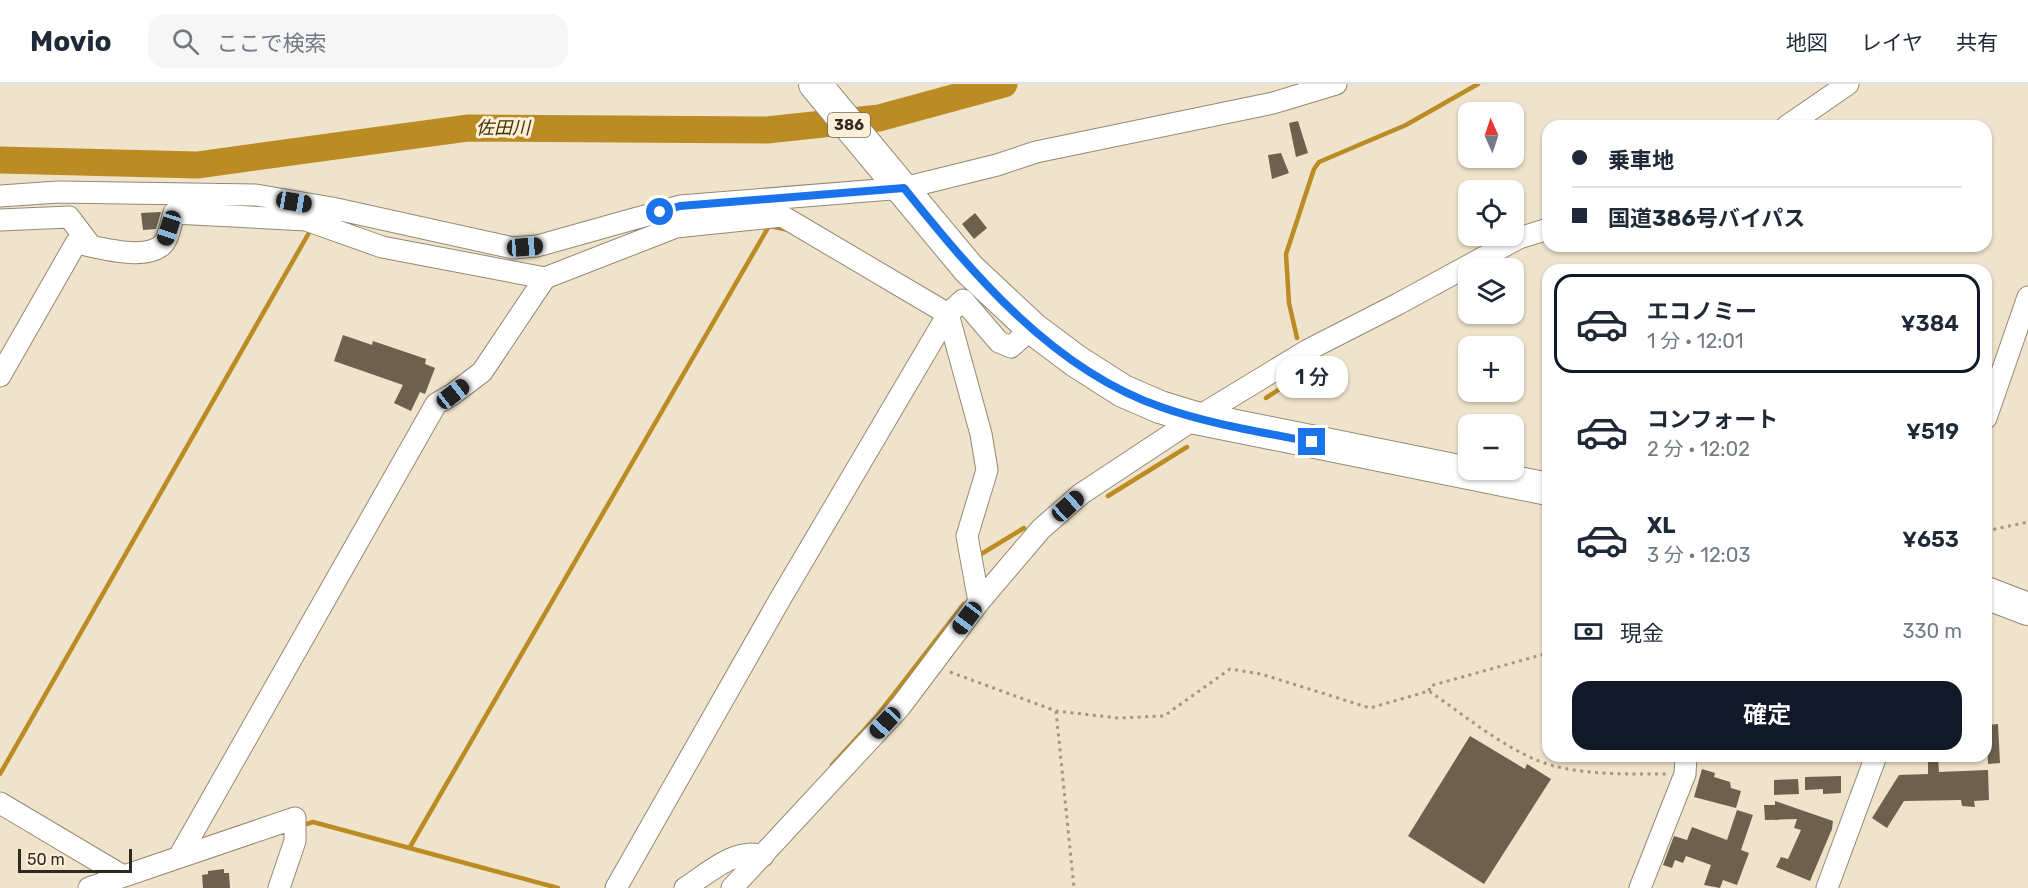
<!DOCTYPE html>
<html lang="ja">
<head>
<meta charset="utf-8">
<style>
	body { margin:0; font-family:Rubik,"Noto Sans JP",sans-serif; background:#f6f6f7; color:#1f2937; height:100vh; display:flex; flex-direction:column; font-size:22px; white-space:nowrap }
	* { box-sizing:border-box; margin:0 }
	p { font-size:20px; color:#747a83 }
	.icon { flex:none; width:33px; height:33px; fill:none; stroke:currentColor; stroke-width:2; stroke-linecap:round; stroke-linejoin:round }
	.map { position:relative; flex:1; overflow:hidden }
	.drawer { position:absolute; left:1542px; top:180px; width:450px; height:498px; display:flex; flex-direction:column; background:#fff; border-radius:18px; box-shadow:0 2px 4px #0004 }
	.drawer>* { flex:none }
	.top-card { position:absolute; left:1542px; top:36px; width:450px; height:132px; border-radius:18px; box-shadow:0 2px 4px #0004; display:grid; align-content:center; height:132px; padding:0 30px; background:#fff }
	.needle { width:39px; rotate:357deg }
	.fabs { position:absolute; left:1458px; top:18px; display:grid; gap:12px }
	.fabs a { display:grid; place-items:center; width:66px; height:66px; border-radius:12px; background:#fff; box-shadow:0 2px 4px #0004; font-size:30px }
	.scale { position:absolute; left:18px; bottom:15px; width:114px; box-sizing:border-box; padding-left:6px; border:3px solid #2f2a21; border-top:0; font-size:16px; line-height:21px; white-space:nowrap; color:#2f2a21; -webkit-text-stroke:4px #fef0d8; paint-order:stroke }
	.end { position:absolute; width:27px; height:27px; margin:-14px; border:8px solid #1a73e8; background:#fff; box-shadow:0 0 0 3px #fff }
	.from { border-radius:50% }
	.bubble { position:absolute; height:42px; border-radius:18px; background:#fff; box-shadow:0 2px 4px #0004; font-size:20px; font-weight:600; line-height:42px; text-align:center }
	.car { position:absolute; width:18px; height:36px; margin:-18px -9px; border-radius:8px; box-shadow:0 0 4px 2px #0007; background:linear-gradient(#222 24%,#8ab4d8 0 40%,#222 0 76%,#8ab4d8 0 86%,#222 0) }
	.top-card b { display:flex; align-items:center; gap:21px; height:57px; font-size:22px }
	.top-card b+b { border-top:2px solid #e0e1e3 }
	.top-card i { width:15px; height:15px; background:#1f2937 }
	ul { padding:10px 0 0; list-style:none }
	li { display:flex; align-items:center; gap:18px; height:99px; margin:0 12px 9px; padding:0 18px; border:3px solid transparent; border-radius:18px }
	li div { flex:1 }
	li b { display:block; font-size:22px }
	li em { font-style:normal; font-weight:600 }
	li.on { border-color:#111827 }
	li>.icon { width:54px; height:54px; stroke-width:1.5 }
	.pay { display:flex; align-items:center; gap:15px; height:66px; padding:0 30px; font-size:22px }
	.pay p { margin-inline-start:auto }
	.primary-button { display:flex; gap:12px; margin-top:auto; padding:12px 30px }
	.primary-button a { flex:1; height:69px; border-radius:18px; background:#111827; color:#fff; font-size:24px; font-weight:600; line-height:69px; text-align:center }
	header { display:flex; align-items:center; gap:36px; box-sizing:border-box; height:84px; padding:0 30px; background:#fff; border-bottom:2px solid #e0e1e3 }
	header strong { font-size:28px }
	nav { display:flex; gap:33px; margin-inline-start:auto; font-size:21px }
	.search { width:420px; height:54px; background:#f6f6f7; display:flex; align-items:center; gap:15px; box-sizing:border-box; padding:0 21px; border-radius:18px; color:#747a83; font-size:22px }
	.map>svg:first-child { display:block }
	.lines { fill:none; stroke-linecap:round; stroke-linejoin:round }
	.stream { stroke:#bb8c23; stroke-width:4.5 }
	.river { stroke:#bb8c23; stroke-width:27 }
	.building { fill:#6c614c }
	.minor-casing { stroke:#958973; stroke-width:23 }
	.highway-casing { stroke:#958973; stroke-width:34 }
	.path { stroke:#a19785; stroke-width:3; stroke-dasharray:3 4.5; stroke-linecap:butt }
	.minor { stroke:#fff; stroke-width:21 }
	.highway { stroke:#fff; stroke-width:32 }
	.route { stroke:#1a73e8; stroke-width:8 }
	.labels { text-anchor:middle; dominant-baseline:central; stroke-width:6; stroke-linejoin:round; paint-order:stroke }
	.shield { fill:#fef0d8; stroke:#6d6558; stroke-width:1.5 }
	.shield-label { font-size:15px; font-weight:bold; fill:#2f2a21 }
	.water-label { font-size:18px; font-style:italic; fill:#422e03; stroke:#fef0d8 }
</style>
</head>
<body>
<header>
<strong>Movio</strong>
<div class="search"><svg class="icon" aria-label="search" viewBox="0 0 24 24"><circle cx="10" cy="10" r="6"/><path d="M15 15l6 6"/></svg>ここで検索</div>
<nav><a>地図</a><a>レイヤ</a><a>共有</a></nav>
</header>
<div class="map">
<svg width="2028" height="804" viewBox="0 0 2028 804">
	<rect width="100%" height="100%" fill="#f0e3cb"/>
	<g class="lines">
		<path class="stream" d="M1297 254 1289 219 1286 170 1314 85 1319 78 1406 41 1478 0
			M1266 314 1298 293
			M1108 412 1187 363
			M978 472 1024 444
			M832 681 877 632 964 520
			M0 690 310 147
			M300 742 313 738 558 804
			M410 763 769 142 789 146"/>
		<path class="river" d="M0 76 197 81 467 44 767 46 879 34 1004 0"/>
	</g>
	<path class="building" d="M1298 37 1308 69 1296 73 1289 39Z
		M1281 69 1289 89 1272 95 1268 71Z
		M161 128 156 145 143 146 141 129Z
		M975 129 987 144 974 155 962 140Z
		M343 251 372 261 373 257 426 275 425 280 435 284 425 310 420 308 411 327 394 319 403 301 334 277Z
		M1998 640 2000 679 1988 680 1986 641Z
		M1470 652 1525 685 1527 680 1551 695 1484 800 1408 752Z
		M1928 672H1938L1939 688 1988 686 1989 716 1974 717 1975 723 1962 722 1961 716 1904 717 1887 744 1872 734 1899 691 1928 690Z
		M1702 685 1715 689 1714 693 1730 698 1731 704 1741 707 1736 724 1694 713Z
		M1841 692V709L1823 710V705L1805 706V693Z
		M1798 695 1799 710 1774 711V696Z
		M1775 717 1833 737 1832 745 1810 797 1776 783 1781 773 1788 775 1801 746 1794 744 1797 735 1765 736 1764 721H1775Z
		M1737 726 1753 731 1741 766 1749 769 1737 801 1723 796 1720 804 1704 801 1711 781 1686 772 1683 779 1675 776 1672 784 1663 781 1674 752 1687 756 1692 743 1727 756Z
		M224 785V789H229L230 804H203L202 791 208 790V787Z"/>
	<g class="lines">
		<g class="minor-casing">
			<path id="minor" d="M1787 42 1848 0
				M0 112 58 108 256 111 332 124 513 164 537 162 680 122 904 104 997 81 1036 68 1273 19 1336 0
				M0 136 69 133 91 162
				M0 292 76 159C98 163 147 178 163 160 169 154 171 138 174 129L306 136 382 163 545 194 676 143 782 132 948 230 981 350 987 386 967 452 979 518
				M1986 334 2028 213
				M0 719 123 792
				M180 771 436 320 453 310 482 288 545 194
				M89 804 295 734V757L279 804
				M616 804 779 517 948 230 963 216 999 258 1011 263 1032 244
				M685 804C707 790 737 762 763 772
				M732 804 900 623 979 518 1041 445 1081 410 1196 334 1308 266 1398 220 1519 154 1548 145
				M1640 804 1685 690 1686 672
				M1827 804 1876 672"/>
		</g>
		<g class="highway-casing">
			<path id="highway" d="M815 0 969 185 1032 244 1076 277 1123 307 1160 323 1196 334 1548 405
				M1986 509 2028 525"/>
		</g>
		<path class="path" d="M1986 447 2028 438
			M950 588 1056 627 1118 634 1164 632 1230 585 1261 590 1370 624 1429 607C1467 633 1514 673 1558 683 1594 691 1631 690 1668 690
			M1429 607 1430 602 1548 569
			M1056 627 1074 804"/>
		<use href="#minor" class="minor"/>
		<use href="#highway" class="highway"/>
	</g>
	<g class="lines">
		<path class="route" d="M660 128 680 122 904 104C973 190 1053 286 1161 323 1209 340 1261 348 1312 358"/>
	</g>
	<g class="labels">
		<rect class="shield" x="828" y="29" width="42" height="24" rx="4.5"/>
		<g class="shield-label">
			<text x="849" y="41">386</text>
		</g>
		<g class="water-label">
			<text x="503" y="44">佐田川</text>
		</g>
	</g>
</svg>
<div class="fabs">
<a><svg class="needle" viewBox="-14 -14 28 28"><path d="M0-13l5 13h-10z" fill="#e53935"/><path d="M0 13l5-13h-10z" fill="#747a83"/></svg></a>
<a><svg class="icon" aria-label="locate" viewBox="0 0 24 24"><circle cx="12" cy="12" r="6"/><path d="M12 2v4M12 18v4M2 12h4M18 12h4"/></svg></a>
<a><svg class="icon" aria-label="layers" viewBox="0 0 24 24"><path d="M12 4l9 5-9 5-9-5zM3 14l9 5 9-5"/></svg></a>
<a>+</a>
<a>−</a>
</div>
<div class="scale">50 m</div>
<i class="end from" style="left:660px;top:128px"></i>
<i class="end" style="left:1312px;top:358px"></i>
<div class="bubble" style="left:1276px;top:272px;width:72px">1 分</div>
<i class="car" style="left:294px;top:118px;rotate:100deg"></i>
<i class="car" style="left:169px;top:144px;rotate:198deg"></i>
<i class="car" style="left:525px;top:163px;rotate:86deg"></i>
<i class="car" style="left:453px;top:310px;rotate:52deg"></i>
<i class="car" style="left:1068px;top:422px;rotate:48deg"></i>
<i class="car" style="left:967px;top:534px;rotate:217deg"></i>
<i class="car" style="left:885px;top:639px;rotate:223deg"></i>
<div class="top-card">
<b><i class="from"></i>乗車地</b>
<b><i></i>国道386号バイパス</b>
</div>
<section class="drawer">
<ul>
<li class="on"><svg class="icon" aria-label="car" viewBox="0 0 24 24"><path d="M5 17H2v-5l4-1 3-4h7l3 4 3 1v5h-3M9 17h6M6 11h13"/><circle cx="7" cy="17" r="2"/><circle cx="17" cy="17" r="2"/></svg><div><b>エコノミー</b><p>1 分 · 12:01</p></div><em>¥384</em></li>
<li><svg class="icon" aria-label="car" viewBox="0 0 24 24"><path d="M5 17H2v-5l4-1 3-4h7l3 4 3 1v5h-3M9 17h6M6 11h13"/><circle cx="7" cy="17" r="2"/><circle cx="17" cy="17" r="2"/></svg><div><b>コンフォート</b><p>2 分 · 12:02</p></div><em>¥519</em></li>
<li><svg class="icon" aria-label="car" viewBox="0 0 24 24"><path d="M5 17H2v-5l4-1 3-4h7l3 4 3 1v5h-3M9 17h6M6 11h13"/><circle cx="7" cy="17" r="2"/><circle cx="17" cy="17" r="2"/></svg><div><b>XL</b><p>3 分 · 12:03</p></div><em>¥653</em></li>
</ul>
<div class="pay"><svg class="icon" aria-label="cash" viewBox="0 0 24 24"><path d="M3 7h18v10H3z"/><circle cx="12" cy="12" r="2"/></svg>現金<p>330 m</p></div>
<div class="primary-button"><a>確定</a></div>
</section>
</div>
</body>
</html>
